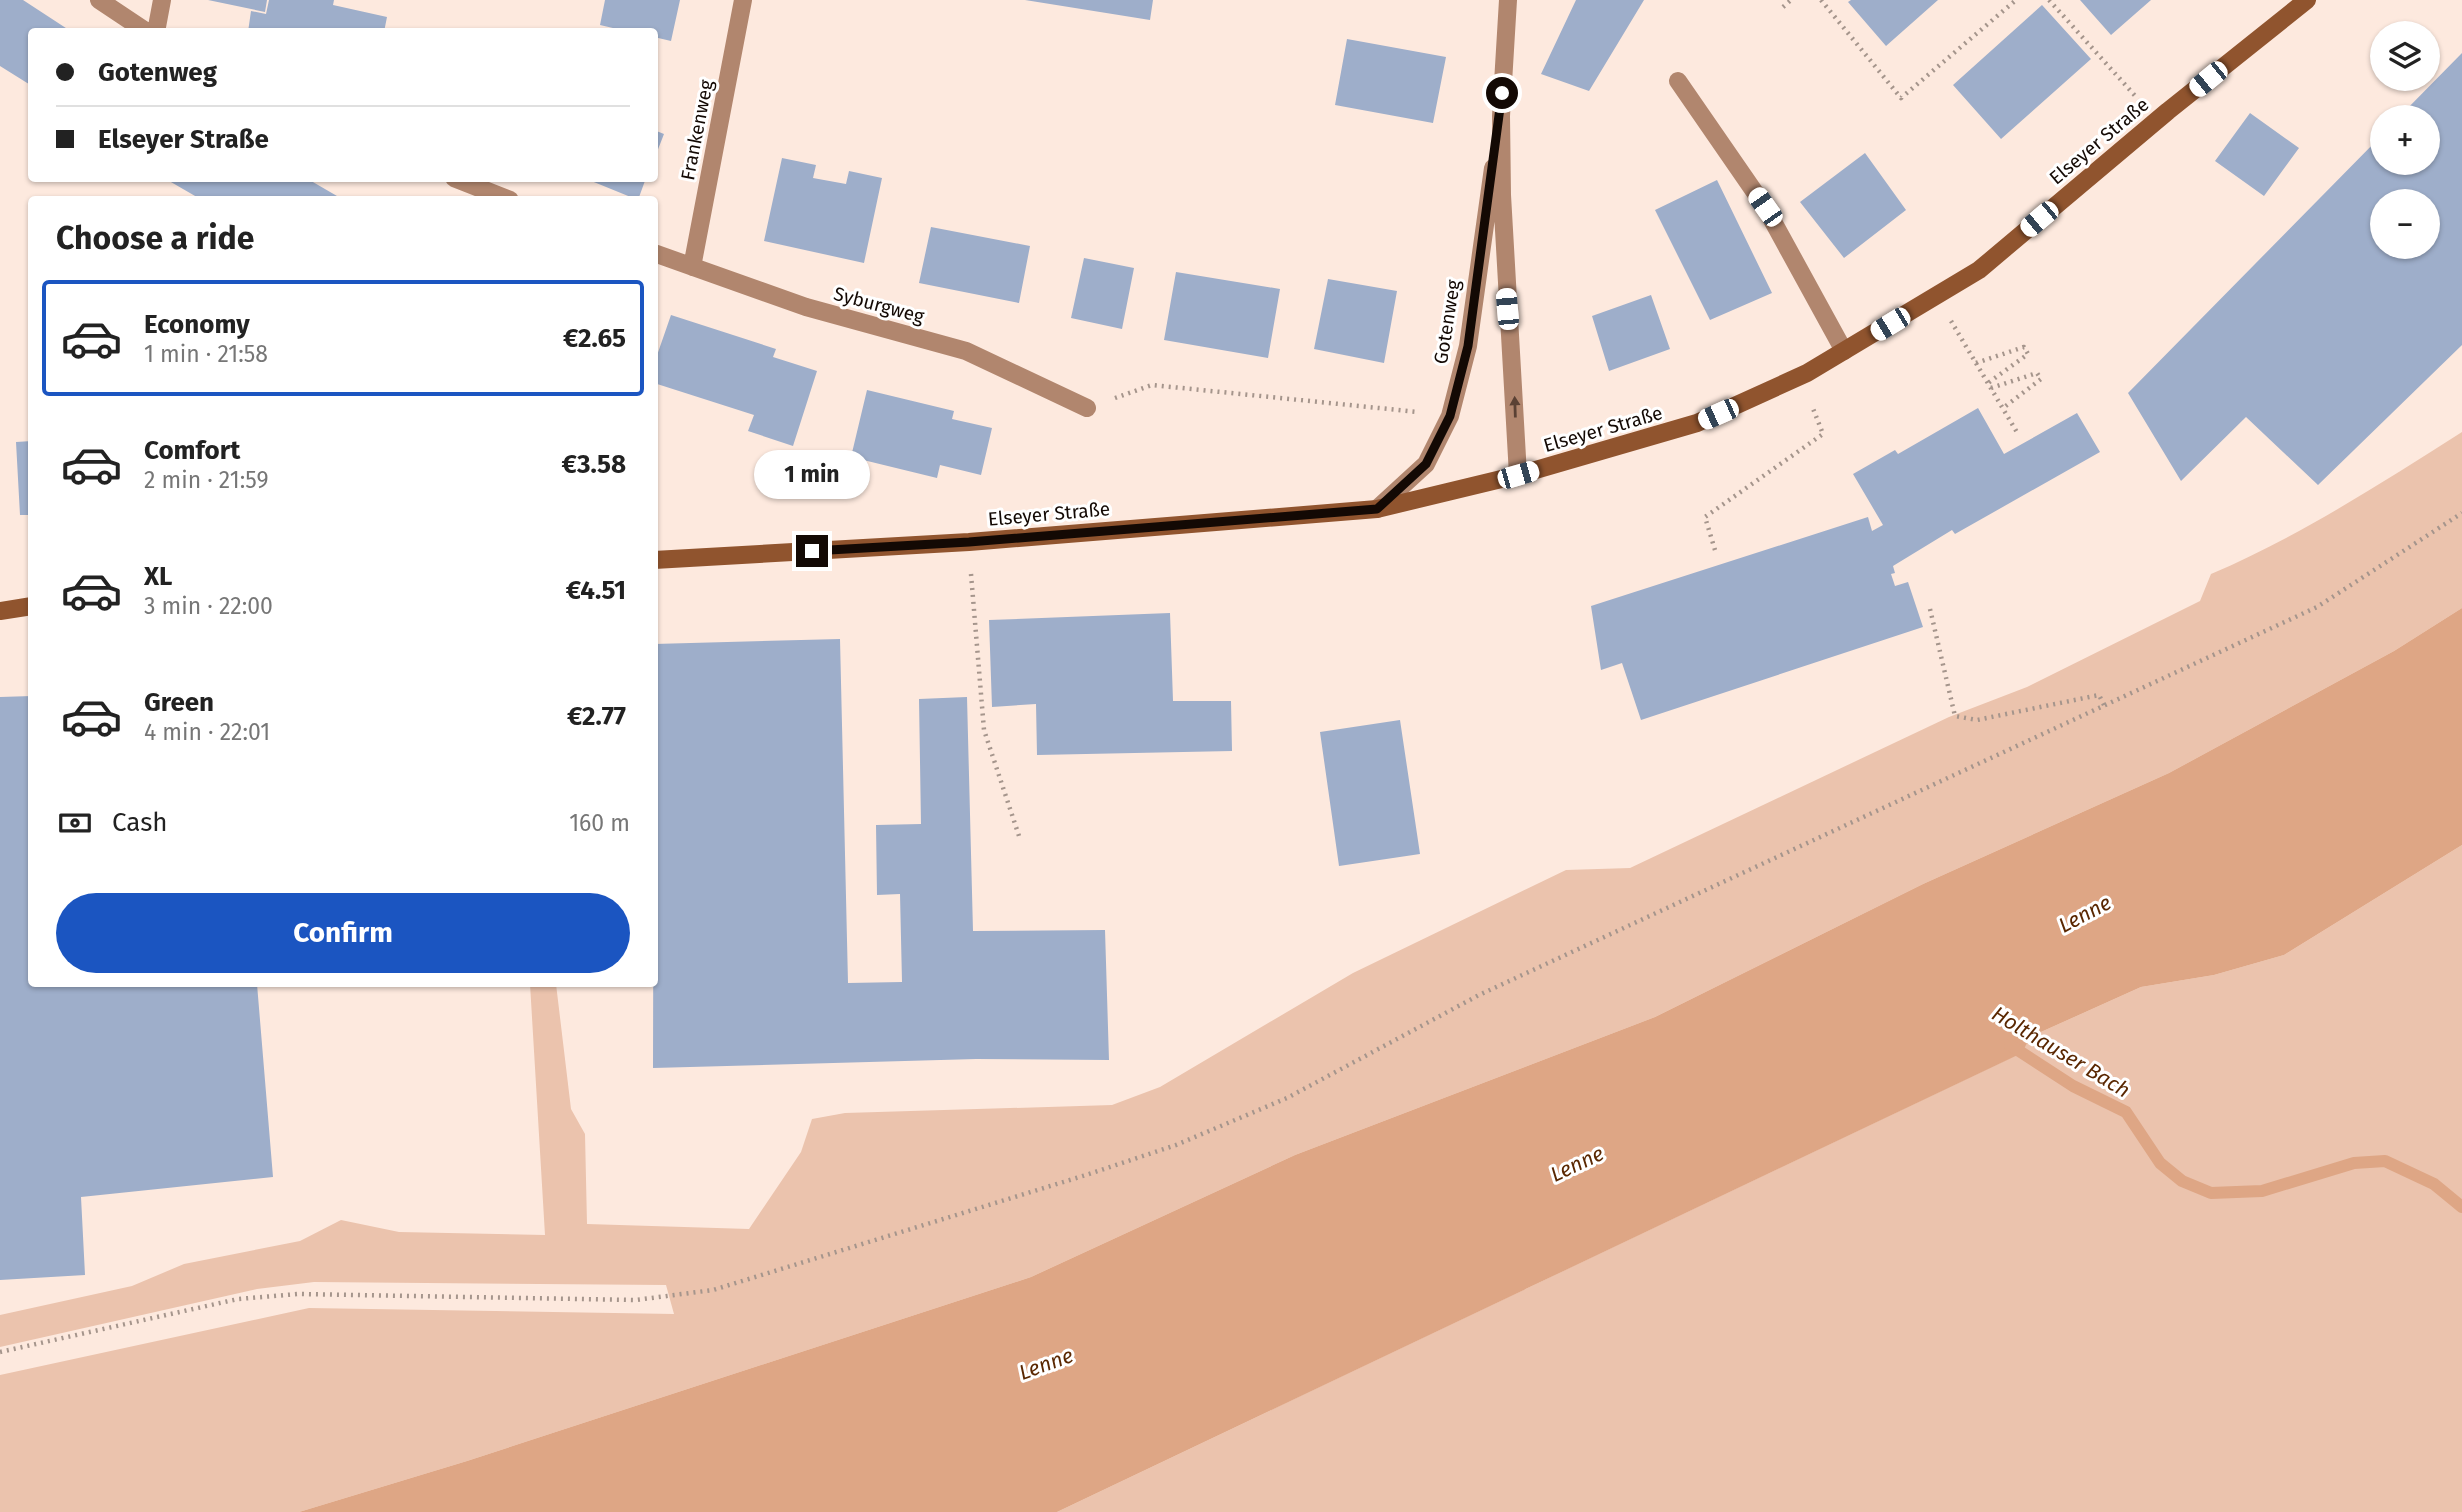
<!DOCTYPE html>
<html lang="en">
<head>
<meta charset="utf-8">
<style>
	body { margin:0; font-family:"Fira Sans",sans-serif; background:#f6f6f6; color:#222; height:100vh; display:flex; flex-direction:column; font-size:26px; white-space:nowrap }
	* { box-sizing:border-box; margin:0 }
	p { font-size:23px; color:#767676 }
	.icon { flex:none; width:38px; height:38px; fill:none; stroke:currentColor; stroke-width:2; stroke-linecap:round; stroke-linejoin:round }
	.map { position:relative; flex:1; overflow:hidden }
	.sheet { position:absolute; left:28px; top:196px; width:630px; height:791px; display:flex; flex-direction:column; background:#fff; border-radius:7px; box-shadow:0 2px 5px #0004 }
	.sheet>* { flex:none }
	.guide { position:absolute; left:28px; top:28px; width:630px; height:154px; border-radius:7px; box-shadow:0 2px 5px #0004; display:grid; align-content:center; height:154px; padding:0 28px; background:#fff }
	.fabs { position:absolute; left:2370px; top:21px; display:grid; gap:14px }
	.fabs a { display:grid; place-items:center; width:70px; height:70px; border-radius:50%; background:#fff; box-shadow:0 2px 5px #0004; font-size:35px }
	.end { position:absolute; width:32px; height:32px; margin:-16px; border:9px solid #130904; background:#fff; box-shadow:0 0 0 4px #fff }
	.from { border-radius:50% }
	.bubble { position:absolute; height:49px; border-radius:24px; background:#fff; box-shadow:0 2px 5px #0004; font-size:23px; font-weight:700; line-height:49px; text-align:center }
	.car { position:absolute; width:21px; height:42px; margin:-21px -10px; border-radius:9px; box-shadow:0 0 5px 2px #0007; background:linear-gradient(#fff 24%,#345 0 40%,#fff 0 76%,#345 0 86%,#fff 0) }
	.guide b { display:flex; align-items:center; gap:24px; height:66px; font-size:26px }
	.guide b+b { border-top:2px solid #e0e0e0 }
	.guide i { width:18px; height:18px; background:#222 }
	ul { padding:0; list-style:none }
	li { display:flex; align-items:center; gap:21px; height:116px; margin:0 14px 10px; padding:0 14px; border:4px solid transparent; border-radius:7px }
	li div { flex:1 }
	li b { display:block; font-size:26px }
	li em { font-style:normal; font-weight:700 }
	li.selected { border-color:#1b55c1 }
	li>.icon { width:63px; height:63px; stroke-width:1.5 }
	h2 { padding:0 28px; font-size:32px; line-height:84px }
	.pay { display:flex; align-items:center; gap:18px; height:77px; padding:0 28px; font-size:26px }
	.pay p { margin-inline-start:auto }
	.button { display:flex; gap:14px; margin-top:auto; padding:14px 28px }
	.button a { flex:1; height:80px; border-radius:42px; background:#1b55c1; color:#fff; font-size:28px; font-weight:700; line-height:80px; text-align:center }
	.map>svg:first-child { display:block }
	.green { fill:#ebc3ad }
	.water { fill:#dea685 }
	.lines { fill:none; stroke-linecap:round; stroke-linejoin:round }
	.stream { stroke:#dea685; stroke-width:12 }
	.building { fill:#9eaeca; fill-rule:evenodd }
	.path { stroke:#a5958c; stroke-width:4.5; stroke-dasharray:2 5; stroke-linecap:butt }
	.lane { stroke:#b1866e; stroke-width:18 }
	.street { stroke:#b1866e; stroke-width:18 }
	.secondary { stroke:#90542e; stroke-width:18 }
	.oneway { fill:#5a4134 }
	.route { stroke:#130904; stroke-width:9 }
	.labels { text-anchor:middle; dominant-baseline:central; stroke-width:6; stroke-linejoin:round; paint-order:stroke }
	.street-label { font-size:19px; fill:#130904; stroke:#fff }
	.water-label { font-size:21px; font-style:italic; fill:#5a2701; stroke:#fff }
</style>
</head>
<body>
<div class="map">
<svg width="2462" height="1512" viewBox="0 0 2462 1512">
	<rect width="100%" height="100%" fill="#fde9de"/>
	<path class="green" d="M2462 432V608L2394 651 2169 773 1923 884 1655 1017 1295 1155 1031 1277 467 1461 299 1512H0V1375L309 1308 674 1314 666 1285 314 1282 257 1289 0 1347V1315L132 1286 184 1264 300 1241 341 1220 399 1232 545 1235 530 984H556L571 1109 585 1134 587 1224 749 1229 801 1152 812 1119 845 1113 1112 1105 1160 1087 1353 973 1566 870 1630 868 1949 717 2027 687 2200 601 2211 574C2300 536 2380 484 2462 432Z
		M2462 845V1512H1057L2021 1053 2030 1037 2141 987 2214 975 2284 955Z"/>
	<path class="water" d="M2462 608V845L2284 955 2214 975 2141 987 2030 1037 2022 1053 1057 1512H299L467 1461 1031 1277 1295 1155 1655 1017 1923 884 2169 773 2394 651Z"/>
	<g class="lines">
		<path class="stream" d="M2010 1045 2073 1086 2126 1112 2160 1163 2182 1181 2211 1193 2262 1191 2354 1163 2385 1161 2434 1184 2462 1207"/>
	</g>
	<path class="building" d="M0 0H23L72 32H32V86L0 66Z
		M208 0H267L265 12Z
		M269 0H334L333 5 387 17 384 32H248L251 11 266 14Z
		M605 0H680L671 41 654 37V32H630L600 25Z
		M1025 0H1153L1150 20Z
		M1576 0H1644L1589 91 1541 74Z
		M1851 0H1938L1886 46 1848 2Z
		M2080 0H2151L2111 35Z
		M2042 5 2091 59 2001 139 1953 85Z
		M1347 39 1446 57 1433 123 1335 105Z
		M2462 53V345L2318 485 2246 417 2181 481 2128 393 2382 135V163H2427V117H2399ZM2382 201H2427V247H2382Z
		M2250 113 2299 148 2264 196 2215 161Z
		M654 130 664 134 655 157H654Z
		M1865 153 1906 210 1844 258 1800 202Z
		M782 158 816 165 813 178 846 184 849 171 882 178 864 263 764 241Z
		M164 178H306L337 196 335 200H202Z
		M584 178H646L638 200Z
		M1717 180 1772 293 1710 320 1655 210Z
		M931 227 1030 246 1019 303 919 283Z
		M1084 258 1134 268 1122 329 1071 318Z
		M1176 272 1280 289 1268 358 1164 340Z
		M1328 279 1397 291 1384 363 1314 349Z
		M1651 295 1670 349 1609 371 1592 316Z
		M671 315 776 349 773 357 817 371 793 446 748 431 754 415 654 383V364Z
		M867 390 954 411 952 419 992 428 981 475 940 465 937 478 851 457Z
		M1978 408 2004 454 2077 413 2100 452 1955 534 1952 530 1893 566 1895 573 1891 574 1895 586 1908 582 1923 627 1641 720 1622 663 1601 670 1591 606 1868 517 1872 531 1883 525 1853 474 1895 450 1898 454Z
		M32 441V515H20L16 442Z
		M1170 613 1173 701H1231L1232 751 1037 755 1036 704 992 707 989 620Z
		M840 639 848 983 902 982 900 894 877 895 876 825 921 824 919 699 967 697 973 931 1105 930 1109 1060 976 1059 653 1068 654 644Z
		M32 696V984H257L273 1177 81 1197 85 1275 0 1280V697Z
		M1400 720 1420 854 1339 866 1320 732Z"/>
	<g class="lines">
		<path class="path" d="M1821 0 1901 98 2016 0
			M2049 0 2138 99
			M1783 7 1791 0
			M1951 321 2018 434
			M1976 363 2024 347 2028 354 1988 383
			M1991 388 2037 373 2041 379 2003 408
			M1115 398 1152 385 1418 412
			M1715 550 1705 517 1823 434 1812 406
			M971 574 984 730 1020 839
			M1930 609 1955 716 1977 720 2099 695 2105 707
			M0 1352 238 1299 298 1294 636 1300 713 1290 1086 1175 1176 1145 1287 1098 1479 995 2317 607 2462 513"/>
		<path class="lane" d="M1678 81 1765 207 1844 351"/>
		<path class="street" d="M99 0 147 32
			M1508 0 1501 116 1502 195 1518 475
			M156 32 162 0
			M454 178 510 200
			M654 253 806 307 966 351 1087 408
			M692 267 743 0
			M1377 509 1426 464 1450 416 1468 346 1493 168"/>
		<path class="secondary" d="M654 560 969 542 1377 509 1518 475 1697 423 1807 373 1979 270 2168 111 2307 0
			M0 611 32 606"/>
	</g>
	<defs><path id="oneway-solid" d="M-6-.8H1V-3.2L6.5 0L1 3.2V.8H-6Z" transform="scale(1.75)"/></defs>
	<use class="oneway" href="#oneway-solid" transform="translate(1515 407) rotate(-92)"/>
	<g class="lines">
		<path class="route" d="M812 551 969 542 1377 509 1426 464 1450 416 1468 346 1502 93"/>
	</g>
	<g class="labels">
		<g class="street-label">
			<text transform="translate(697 130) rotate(-79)">Frankenweg</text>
			<text transform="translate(2099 141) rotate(-40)">Elseyer Straße</text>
			<text transform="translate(879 305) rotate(15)">Syburgweg</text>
			<text transform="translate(1447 322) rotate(-81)">Gotenweg</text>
			<text transform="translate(1603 429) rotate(-16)">Elseyer Straße</text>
			<text transform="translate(1049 514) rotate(-5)">Elseyer Straße</text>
		</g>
		<g class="water-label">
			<text transform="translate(2085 914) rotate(-28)">Lenne</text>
			<text transform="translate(2061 1052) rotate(31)">Holthauser Bach</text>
			<text transform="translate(1577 1164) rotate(-25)">Lenne</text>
			<text transform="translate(1046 1364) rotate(-20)">Lenne</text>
		</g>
	</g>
</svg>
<div class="fabs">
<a><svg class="icon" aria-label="layers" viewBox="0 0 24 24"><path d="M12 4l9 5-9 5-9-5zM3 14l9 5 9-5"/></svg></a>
<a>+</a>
<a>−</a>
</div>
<i class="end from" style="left:1502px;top:93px"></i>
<i class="end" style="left:812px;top:551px"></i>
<div class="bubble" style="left:754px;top:450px;width:116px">1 min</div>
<i class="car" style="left:2208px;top:79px;rotate:231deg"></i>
<i class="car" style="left:1765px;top:207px;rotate:325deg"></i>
<i class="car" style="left:2039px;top:219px;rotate:230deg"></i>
<i class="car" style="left:1507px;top:309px;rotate:355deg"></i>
<i class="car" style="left:1890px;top:324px;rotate:239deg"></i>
<i class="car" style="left:1718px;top:414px;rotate:246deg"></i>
<i class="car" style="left:1518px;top:475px;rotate:74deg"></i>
<div class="guide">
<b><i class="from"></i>Gotenweg</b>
<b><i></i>Elseyer Straße</b>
</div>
<section class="sheet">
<h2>Choose a ride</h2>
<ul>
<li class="selected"><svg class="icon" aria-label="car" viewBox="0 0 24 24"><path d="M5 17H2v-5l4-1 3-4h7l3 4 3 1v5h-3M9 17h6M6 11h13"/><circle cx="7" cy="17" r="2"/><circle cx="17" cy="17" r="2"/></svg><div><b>Economy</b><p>1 min · 21:58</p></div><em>€2.65</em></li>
<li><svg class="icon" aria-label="car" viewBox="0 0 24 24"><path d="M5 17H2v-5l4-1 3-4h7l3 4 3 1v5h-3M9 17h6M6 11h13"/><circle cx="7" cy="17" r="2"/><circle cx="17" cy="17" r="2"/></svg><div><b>Comfort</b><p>2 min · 21:59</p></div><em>€3.58</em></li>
<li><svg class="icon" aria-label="car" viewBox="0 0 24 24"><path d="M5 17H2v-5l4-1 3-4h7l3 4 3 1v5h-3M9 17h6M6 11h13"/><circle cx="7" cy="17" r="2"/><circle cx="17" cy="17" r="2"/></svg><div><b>XL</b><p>3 min · 22:00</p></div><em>€4.51</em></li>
<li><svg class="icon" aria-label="car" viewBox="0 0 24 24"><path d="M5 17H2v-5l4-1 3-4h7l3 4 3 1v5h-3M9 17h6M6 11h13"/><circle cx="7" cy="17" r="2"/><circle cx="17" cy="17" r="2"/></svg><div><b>Green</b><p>4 min · 22:01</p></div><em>€2.77</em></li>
</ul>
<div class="pay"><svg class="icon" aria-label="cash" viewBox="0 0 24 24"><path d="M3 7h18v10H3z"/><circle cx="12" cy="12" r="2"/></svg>Cash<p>160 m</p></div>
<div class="button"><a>Confirm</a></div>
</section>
</div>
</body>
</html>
